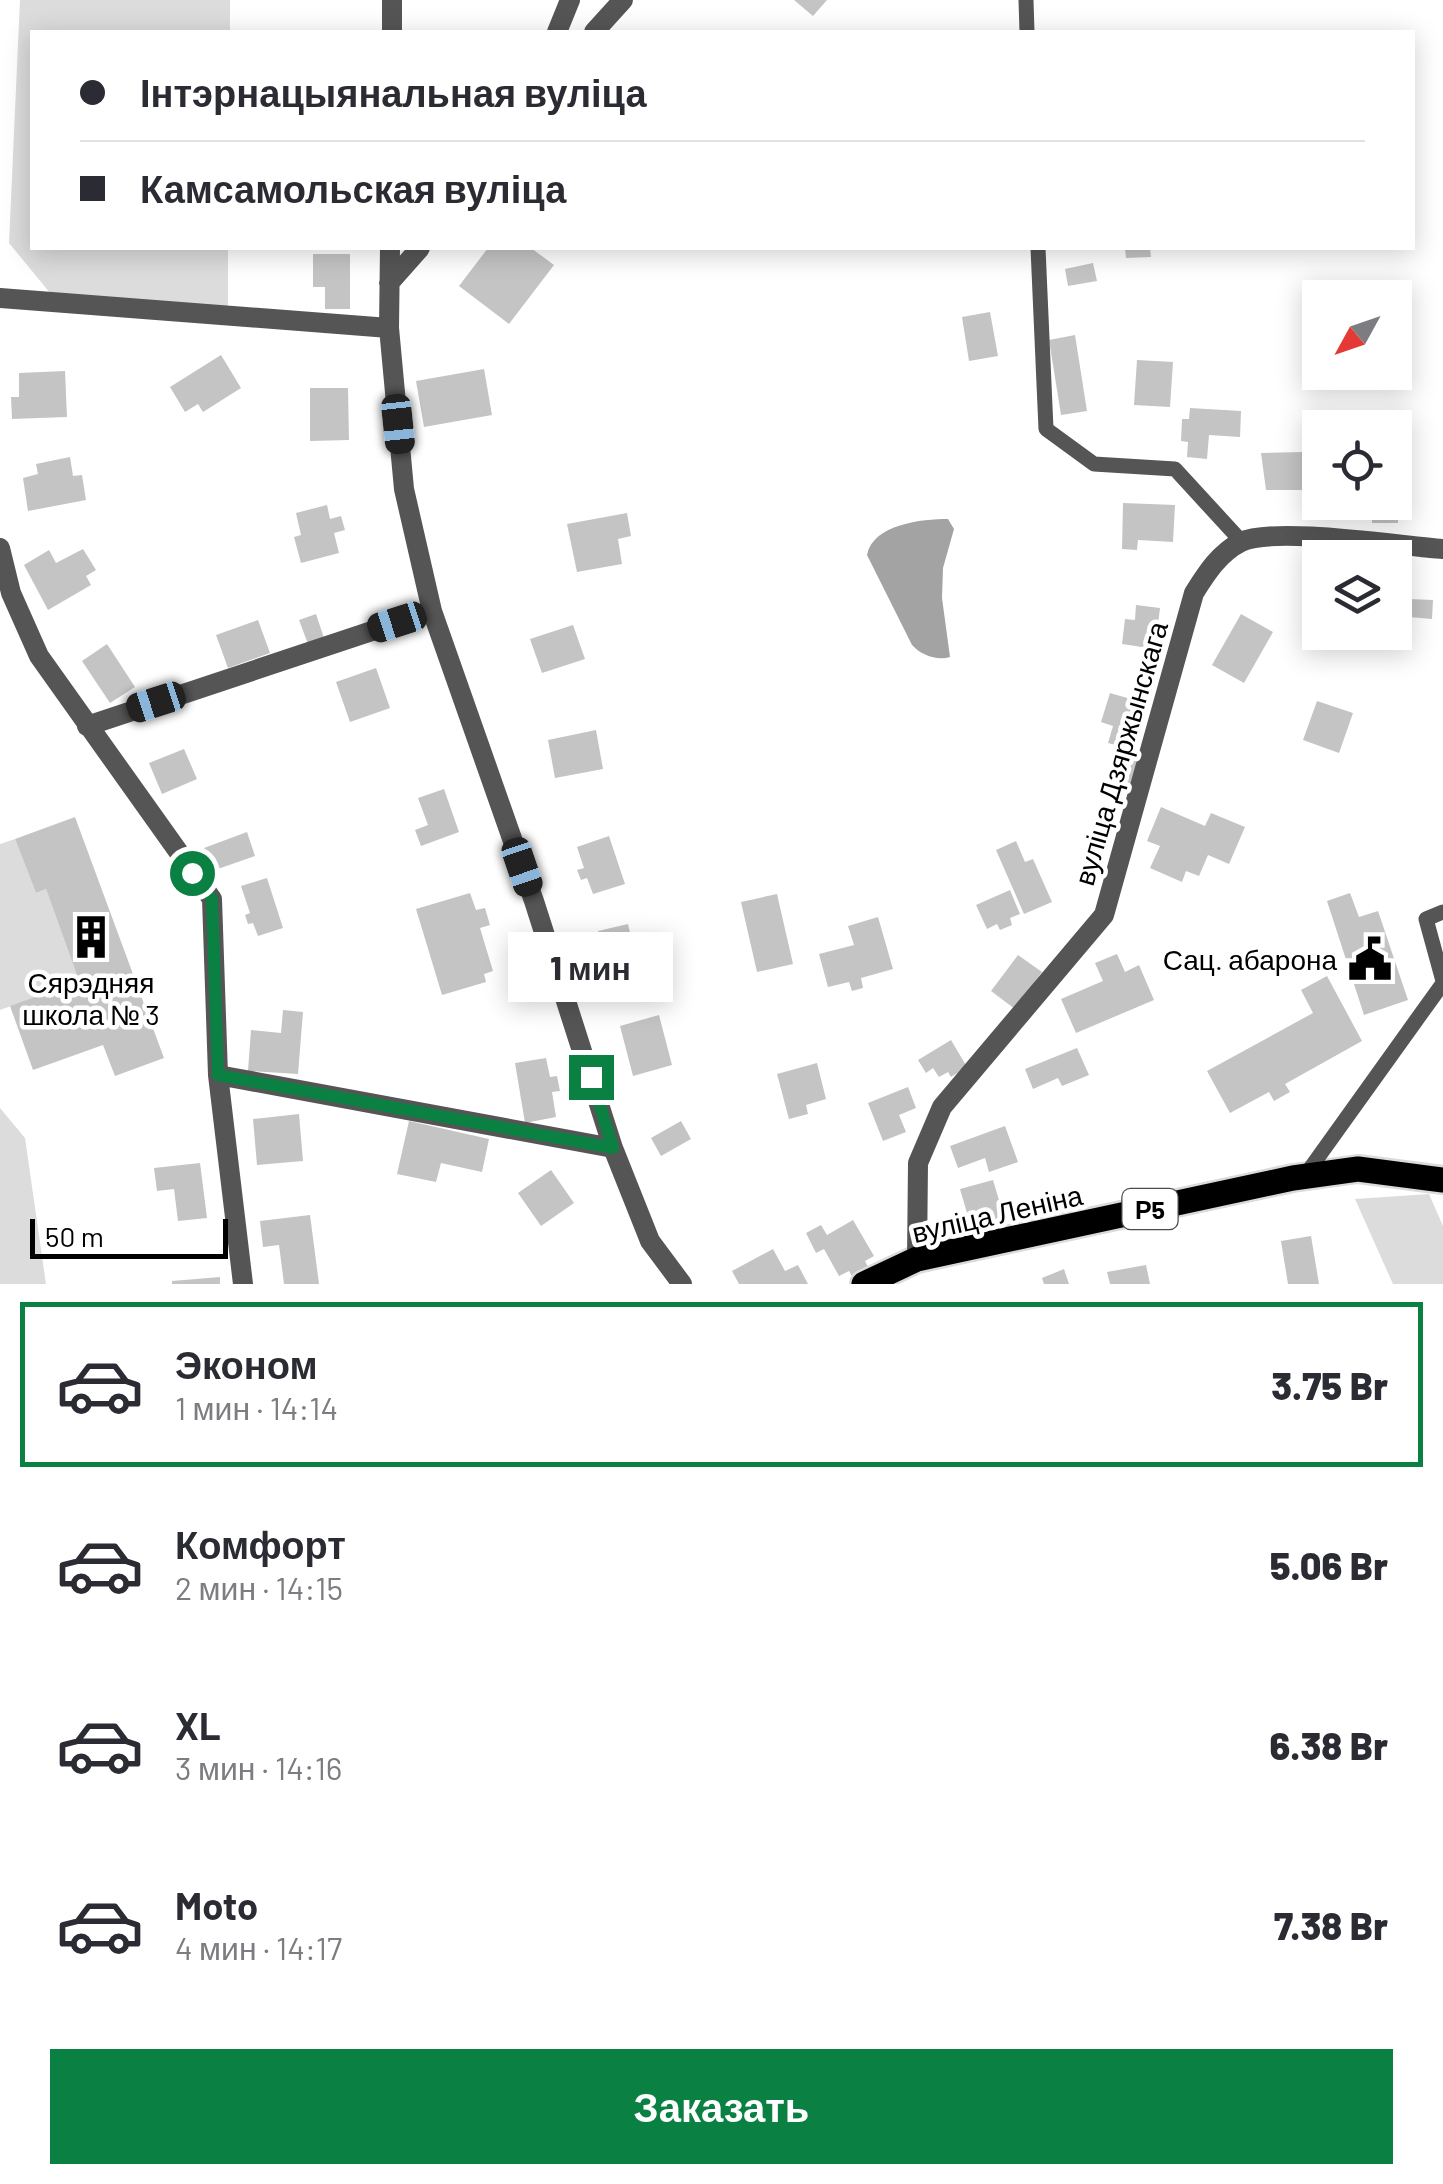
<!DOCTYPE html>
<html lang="ru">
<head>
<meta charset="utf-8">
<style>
	body { margin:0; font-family:Barlow,sans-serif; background:#f7f7f7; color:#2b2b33; height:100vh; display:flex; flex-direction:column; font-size:38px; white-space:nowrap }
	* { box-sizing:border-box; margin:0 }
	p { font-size:32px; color:#7c7c81 }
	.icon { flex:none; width:55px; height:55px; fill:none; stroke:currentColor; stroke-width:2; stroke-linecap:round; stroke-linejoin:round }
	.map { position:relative; height:1284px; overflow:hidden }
	.details { display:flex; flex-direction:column; background:#fff; flex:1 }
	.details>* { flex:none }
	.top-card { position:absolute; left:30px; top:30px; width:1385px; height:220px; border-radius:0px; box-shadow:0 5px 25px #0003; display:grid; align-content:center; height:220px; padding:0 50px; background:#fff }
	.needle { width:65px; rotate:230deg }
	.fabs { position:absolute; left:1302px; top:280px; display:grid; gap:20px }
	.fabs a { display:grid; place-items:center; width:110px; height:110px; border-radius:0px; background:#fff; box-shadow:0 5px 25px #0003; font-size:50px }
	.scale { position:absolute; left:30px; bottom:25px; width:198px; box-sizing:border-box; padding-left:10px; border:5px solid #000; border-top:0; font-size:28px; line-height:35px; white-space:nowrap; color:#000; -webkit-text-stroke:8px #fff; paint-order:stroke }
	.end { position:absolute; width:45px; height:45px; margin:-22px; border:12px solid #0b8043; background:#fff; box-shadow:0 0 0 5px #fff }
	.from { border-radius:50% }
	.bubble { position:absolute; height:70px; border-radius:0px; background:#fff; box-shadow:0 5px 25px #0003; font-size:32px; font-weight:800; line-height:70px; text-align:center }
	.car { position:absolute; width:30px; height:60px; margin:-30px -15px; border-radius:12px; box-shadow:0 0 8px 2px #0007; background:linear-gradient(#222 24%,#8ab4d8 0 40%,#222 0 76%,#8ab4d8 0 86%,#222 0) }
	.top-card b { display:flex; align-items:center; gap:35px; height:95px; font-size:38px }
	.top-card b+b { border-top:2px solid #e1e1e2 }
	.top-card i { width:25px; height:25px; background:#2b2b33 }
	ul { padding:18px 0 0; list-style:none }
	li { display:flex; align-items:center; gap:30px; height:165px; margin:0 20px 15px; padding:0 30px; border:5px solid transparent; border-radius:0px }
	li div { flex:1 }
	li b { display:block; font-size:38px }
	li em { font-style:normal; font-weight:800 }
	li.active { border-color:#0b8043 }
	li>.icon { width:90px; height:90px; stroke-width:1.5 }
	.action { display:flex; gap:20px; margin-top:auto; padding:20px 50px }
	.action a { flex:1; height:115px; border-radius:0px; background:#0b8043; color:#fff; font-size:40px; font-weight:800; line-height:115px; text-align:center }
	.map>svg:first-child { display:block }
	.green { fill:#dcdcdc }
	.water { fill:#a3a3a3 }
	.building { fill:#c4c4c4 }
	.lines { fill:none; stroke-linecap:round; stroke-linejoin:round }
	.primary-casing { stroke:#dbdbdb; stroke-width:30 }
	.lane { stroke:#555; stroke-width:15 }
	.street { stroke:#555; stroke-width:20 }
	.primary { stroke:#000; stroke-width:25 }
	.route { stroke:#0b8043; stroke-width:12 }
	.labels { text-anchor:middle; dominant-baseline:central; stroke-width:9; stroke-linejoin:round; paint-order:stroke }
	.shield { fill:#fff; stroke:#4c4c4c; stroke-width:2.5 }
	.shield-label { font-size:25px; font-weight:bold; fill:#000 }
	.street-label { font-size:28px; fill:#000; stroke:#fff }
	.poi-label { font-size:28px; fill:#000; stroke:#fff; text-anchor:end }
</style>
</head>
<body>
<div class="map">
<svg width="1443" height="1284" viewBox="0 0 1443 1284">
	<rect width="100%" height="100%" fill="#fff"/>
	<path class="green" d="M20 0H230V32H32V248H228V312L55 299 9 243Z
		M15 839 36 893 46 889 79 981 0 1010V844Z
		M0 1108 25 1138 46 1284H0Z
		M1429 1194 1443 1226V1284H1393L1355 1199Z"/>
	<path class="water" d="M948 519 954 529 943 568 942 598 950 657C937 661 921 655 912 645L867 555C873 524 922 519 948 519Z"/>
	<path class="building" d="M794 0H827L813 16Z
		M488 248H531L554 265 509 324 459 286Z
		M1125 248H1150L1151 257 1126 258Z
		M313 254H350V309H325V287H313Z
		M1093 263 1097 281 1068 286 1065 269Z
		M990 312 998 356 969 361 962 317Z
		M1075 335 1087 411 1061 415 1049 340Z
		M221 355 241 388 203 412 198 404 185 412 170 387Z
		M1137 360 1173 362 1170 407 1134 405Z
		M484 369 492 415 424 427 416 381Z
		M65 371 67 417 12 419 11 397H19V373Z
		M310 388H348L349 440 310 441Z
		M1190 408 1241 411 1240 437 1209 435 1207 459 1187 457 1188 442 1181 441 1182 419H1189Z
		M1303 452V490H1266L1261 453Z
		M70 457 73 476 82 475 86 500 28 511 23 478 38 474 36 464Z
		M1372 502H1398V523H1372V516H1365V506L1372 505Z
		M1123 503 1175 505 1173 542 1138 540 1137 550 1122 549Z
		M327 505 330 519 341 516 345 530 334 533 339 553 301 563 294 537 301 535 296 513Z
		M627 513 631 536 618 539 622 564 577 572 567 524Z
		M83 549 96 570 86 576 91 585 48 610 24 565 49 550 56 563Z
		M1409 599 1433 600 1432 619 1409 617Z
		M1136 605 1160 608 1155 649 1122 644 1125 619 1135 620Z
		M316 614 324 638 308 644 299 620Z
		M1241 614 1273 632 1244 683 1212 665Z
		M258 620 270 653 228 668 216 635Z
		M573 625 585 659 542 673 530 639Z
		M107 644 135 687 110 703 82 661Z
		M376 668 390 708 350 722 336 682Z
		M1110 693 1148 704 1135 750 1108 743 1113 726 1101 722Z
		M1317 701 1353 713 1339 753 1303 740Z
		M596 730 603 769 555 778 548 740Z
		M184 749 197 779 162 794 149 763Z
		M1113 757 1137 761 1133 788 1109 784Z
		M444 789 459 832 421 846 415 830 428 825 418 798Z
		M1161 807 1205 826 1211 813 1245 827 1229 864 1208 855 1199 876 1186 871 1182 882 1150 868 1160 846 1147 841Z
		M75 817 164 1058 115 1076 103 1045 33 1070 10 1006 79 981 46 889 36 893 15 839Z
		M247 832 255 856 212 871 204 848Z
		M609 836 625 884 593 894 587 878 581 880 577 870 584 868 577 847Z
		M1016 841 1025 862 1033 859 1052 902 1024 914 996 850Z
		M267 878 283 928 258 936 253 923 248 924 245 915 250 913 241 886Z
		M1010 890 1020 914 1010 918 1012 925 1000 930 997 924 987 929 976 905Z
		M470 893 476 910 485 908 490 925 480 928 493 971 484 974 486 982 442 995 416 909Z
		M1350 893 1359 917 1378 911 1408 1000 1364 1015 1327 901Z
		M777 894 793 964 757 972 741 902Z
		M878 917 893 969 861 978 863 988 852 991 849 982 828 987 819 954 854 945 848 926Z
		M628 924 637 963 607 970 598 931Z
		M1117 954 1125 972 1139 965 1154 1000 1076 1033 1061 999 1103 981 1095 963Z
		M1018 955 1042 972 1015 1009 991 991Z
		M1327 976 1362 1041 1285 1084 1290 1092 1274 1101 1269 1092 1230 1113 1207 1071 1313 1013 1301 990Z
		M283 1010 303 1012 298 1074 248 1071 251 1030 281 1033Z
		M659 1015 672 1065 633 1076 620 1026Z
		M951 1040 967 1067 951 1077 948 1072 939 1077 933 1068 926 1073 918 1060Z
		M1077 1048 1089 1075 1062 1086 1058 1078 1033 1089 1025 1069Z
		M546 1058 550 1077 557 1076 560 1091 552 1092 556 1117 525 1123 515 1063Z
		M817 1063 826 1099 806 1105 808 1114 789 1119 777 1074Z
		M908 1087 916 1108 899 1115 906 1132 883 1141 868 1103Z
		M299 1114 303 1161 257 1165 253 1119Z
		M409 1121 489 1139 482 1172 441 1163 436 1182 397 1174Z
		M681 1121 691 1139 661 1156 651 1138Z
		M1005 1126 1018 1162 989 1172 985 1158 958 1168 950 1146Z
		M200 1163 207 1218 178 1221 174 1189 157 1191 154 1168Z
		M551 1170 574 1203 541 1226 518 1193Z
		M993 1180 1007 1227 974 1237 960 1189Z
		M310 1215 319 1284H284L279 1245 263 1247 260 1221Z
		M853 1220 874 1256 865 1261 869 1269 853 1278 849 1271 839 1276 824 1249 816 1253 806 1233 821 1225 827 1235Z
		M1311 1236 1319 1284H1288L1281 1241Z
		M773 1249 785 1271 798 1265 808 1284H739L732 1271Z
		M1146 1265 1150 1284H1110L1107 1272Z
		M1064 1269 1069 1284H1044L1042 1278Z
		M220 1277V1284H172V1281Z"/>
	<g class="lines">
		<g class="primary-casing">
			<path id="primary" d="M864 1284 917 1259 1293 1178 1358 1169 1443 1180"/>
		</g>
		<path class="lane" d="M1026 0 1027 32
			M1038 248 1046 429 1094 464 1175 469 1242 542
			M1443 912 1426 919 1443 981
			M1304 1177 1443 983"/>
		<path class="street" d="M392 32V0
			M557 32 570 0
			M594 32 623 0
			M390 248 389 328 404 489 432 611 534 901 613 1148 650 1241 682 1284
			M389 283 420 248
			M0 298 389 328
			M0 548 11 593 39 656 212 899 218 1075 243 1284
			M87 726 432 611
			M218 1075 613 1148
			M917 1259 918 1163 942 1107 1104 915 1194 593C1206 574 1219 553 1241 542 1274 526 1401 546 1443 549"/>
		<use href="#primary" class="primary"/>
	</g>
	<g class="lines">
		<path class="route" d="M192 873 212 899 218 1075 613 1148 591 1077"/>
	</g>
	<defs>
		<g id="building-bare" transform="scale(3.45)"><path d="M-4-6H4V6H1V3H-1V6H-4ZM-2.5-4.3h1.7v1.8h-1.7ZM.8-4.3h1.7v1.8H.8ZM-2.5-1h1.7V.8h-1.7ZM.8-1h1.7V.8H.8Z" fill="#000" stroke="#fff" stroke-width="2.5" paint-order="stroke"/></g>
		<g id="civic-bare" transform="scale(3.45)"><path d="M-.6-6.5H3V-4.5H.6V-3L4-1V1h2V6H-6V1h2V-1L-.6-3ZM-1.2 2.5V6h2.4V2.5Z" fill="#000" stroke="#fff" stroke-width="2.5" paint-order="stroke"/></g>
	</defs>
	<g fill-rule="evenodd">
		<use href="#building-bare" x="91" y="937"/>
		<use href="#civic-bare" x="1370" y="959"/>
	</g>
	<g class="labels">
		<rect class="shield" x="1122.5" y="1189" width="55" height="40" rx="8"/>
		<g class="shield-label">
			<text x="1150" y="1209">Р5</text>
		</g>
		<g class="street-label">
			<text transform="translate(1120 753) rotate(-74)">вуліца Дзяржынскага</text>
			<text transform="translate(997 1213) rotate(-13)">вуліца Леніна</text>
		</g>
		<g class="poi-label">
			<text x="1337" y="959">Сац. абарона</text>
			<text x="91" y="982" text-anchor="middle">Сярэдняя<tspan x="91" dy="32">школа № 3</tspan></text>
		</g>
	</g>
</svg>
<div class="fabs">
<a><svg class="needle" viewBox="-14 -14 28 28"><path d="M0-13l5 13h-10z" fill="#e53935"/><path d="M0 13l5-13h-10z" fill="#7c7c81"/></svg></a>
<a><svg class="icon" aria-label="locate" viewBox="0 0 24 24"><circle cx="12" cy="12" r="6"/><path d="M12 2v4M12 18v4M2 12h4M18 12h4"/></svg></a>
<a><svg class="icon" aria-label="layers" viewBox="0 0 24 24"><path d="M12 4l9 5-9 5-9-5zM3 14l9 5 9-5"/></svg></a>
</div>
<div class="scale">50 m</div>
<i class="end from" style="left:192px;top:873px"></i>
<i class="end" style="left:591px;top:1077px"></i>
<div class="bubble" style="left:508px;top:932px;width:165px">1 мин</div>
<i class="car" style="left:398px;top:424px;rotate:174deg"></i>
<i class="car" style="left:397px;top:622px;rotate:252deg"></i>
<i class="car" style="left:156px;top:702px;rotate:252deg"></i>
<i class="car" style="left:522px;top:867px;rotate:161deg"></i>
<div class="top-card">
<b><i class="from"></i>Інтэрнацыянальная вуліца</b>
<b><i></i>Камсамольская вуліца</b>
</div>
</div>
<section class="details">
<ul>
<li class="active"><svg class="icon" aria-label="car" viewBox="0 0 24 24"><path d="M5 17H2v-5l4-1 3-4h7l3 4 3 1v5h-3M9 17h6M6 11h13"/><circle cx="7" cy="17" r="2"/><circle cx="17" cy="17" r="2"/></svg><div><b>Эконом</b><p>1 мин · 14:14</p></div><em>3.75 Br</em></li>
<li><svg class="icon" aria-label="car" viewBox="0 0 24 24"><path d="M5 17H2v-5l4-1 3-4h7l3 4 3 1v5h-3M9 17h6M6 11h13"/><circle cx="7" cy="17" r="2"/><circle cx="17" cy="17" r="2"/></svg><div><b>Комфорт</b><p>2 мин · 14:15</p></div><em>5.06 Br</em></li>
<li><svg class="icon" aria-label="car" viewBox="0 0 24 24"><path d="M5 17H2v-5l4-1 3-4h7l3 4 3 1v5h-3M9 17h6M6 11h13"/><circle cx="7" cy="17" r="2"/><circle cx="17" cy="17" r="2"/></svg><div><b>XL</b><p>3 мин · 14:16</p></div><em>6.38 Br</em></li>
<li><svg class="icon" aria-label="car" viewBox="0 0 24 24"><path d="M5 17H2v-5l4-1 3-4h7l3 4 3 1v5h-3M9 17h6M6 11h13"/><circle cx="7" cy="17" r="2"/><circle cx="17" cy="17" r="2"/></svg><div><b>Moto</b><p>4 мин · 14:17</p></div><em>7.38 Br</em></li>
</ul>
<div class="action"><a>Заказать</a></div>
</section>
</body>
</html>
